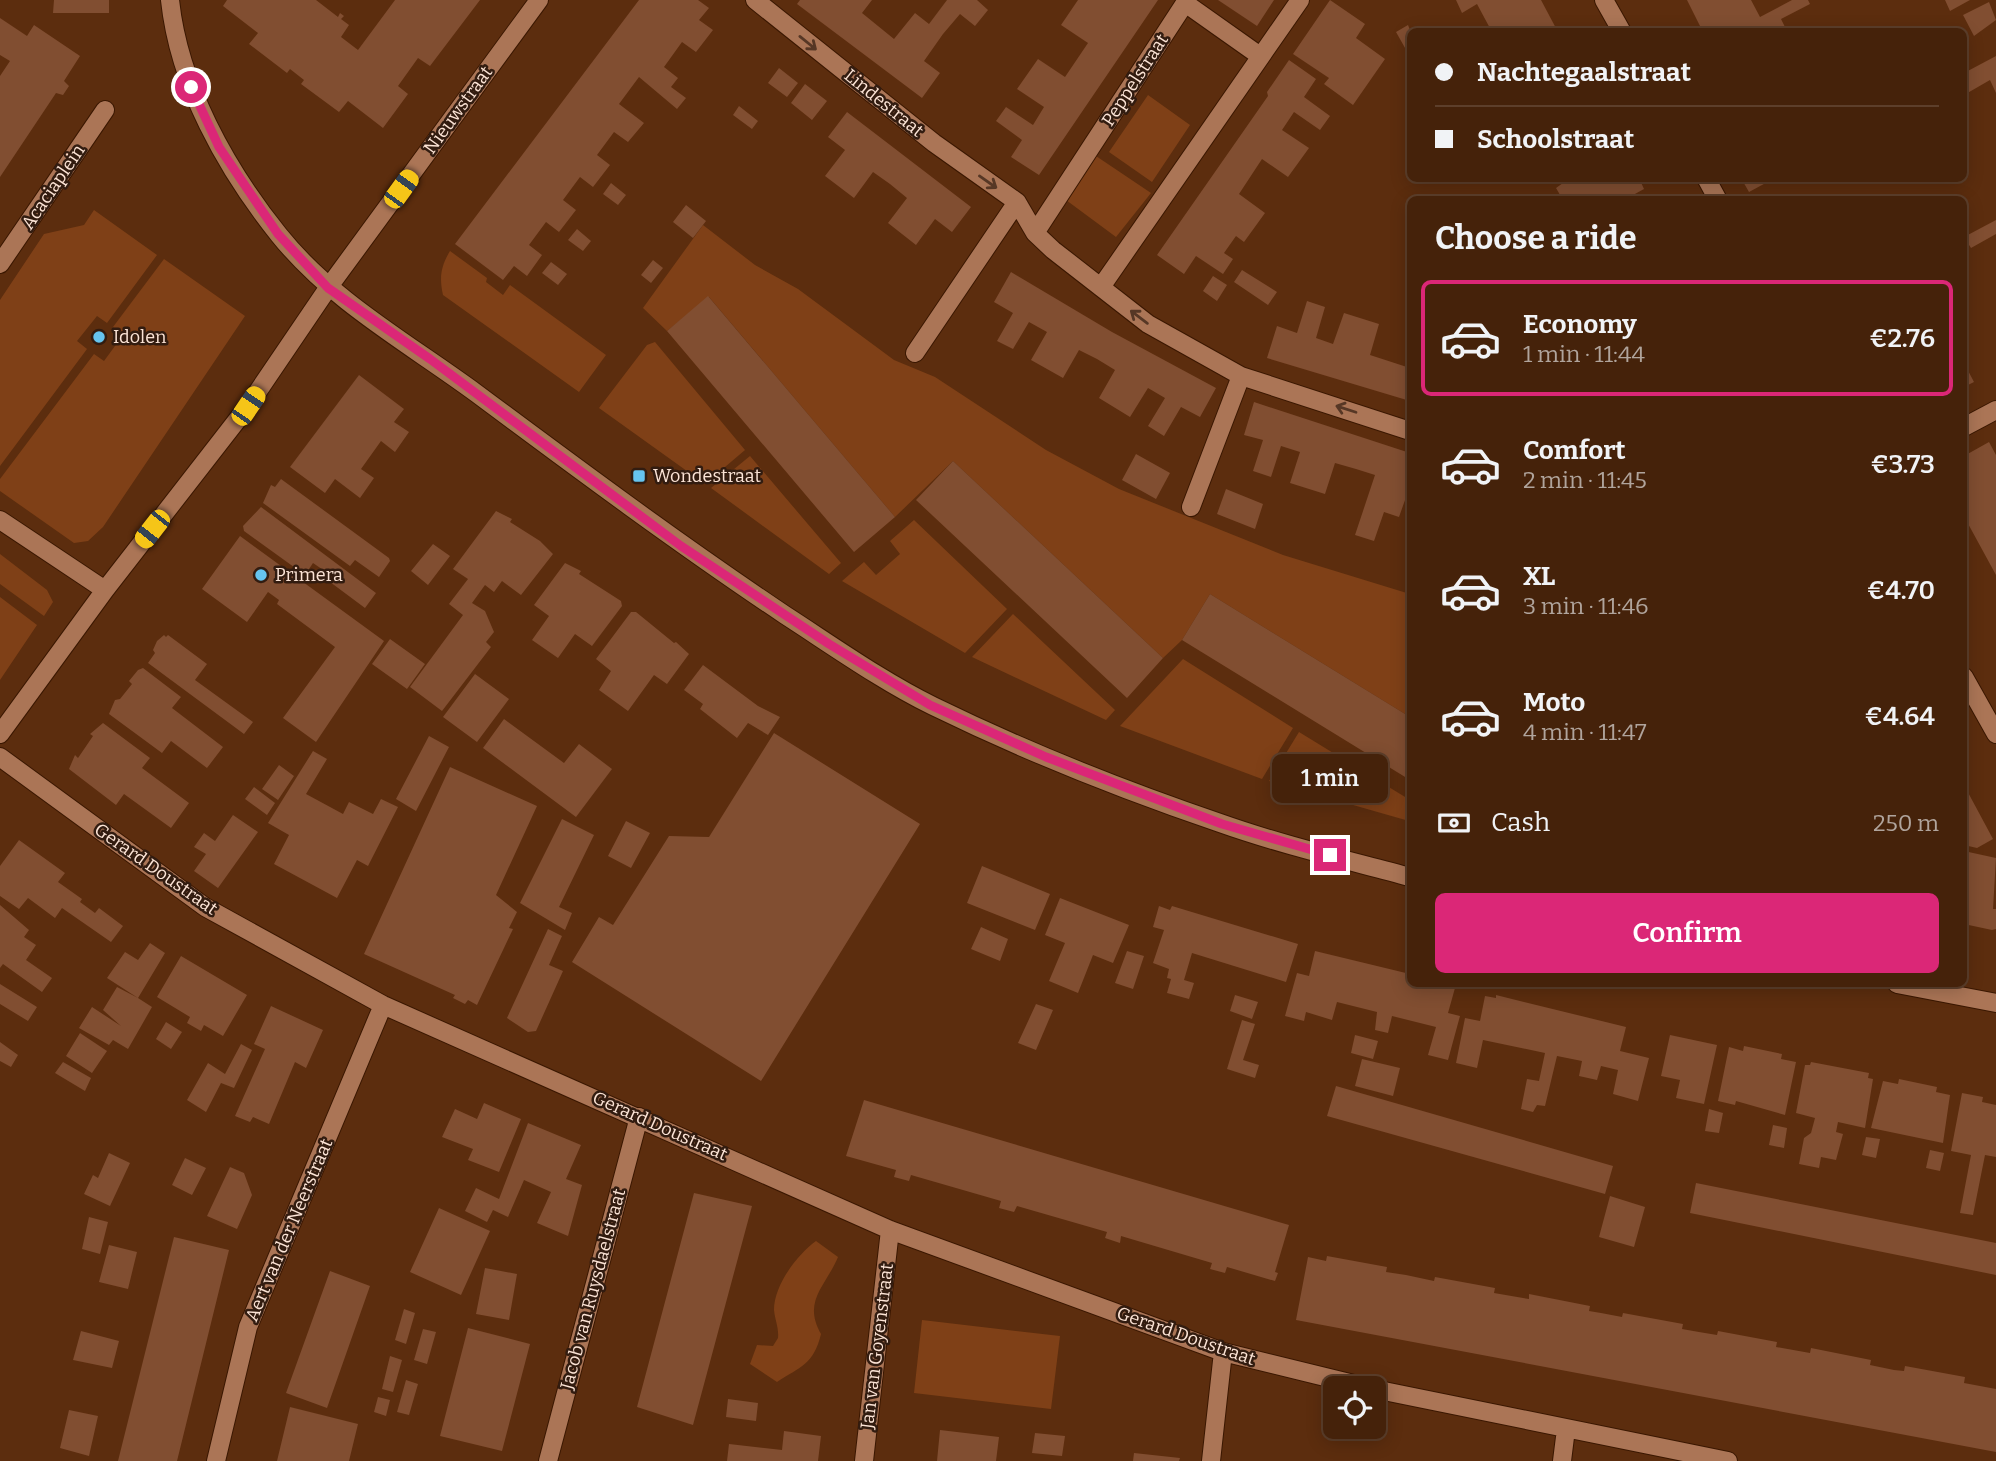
<!DOCTYPE html>
<html lang="en">
<head>
<meta charset="utf-8">
<style>
	body { margin:0; font-family:Bitter,serif; background:#4c2a13; color:#f1f3f6; height:100vh; display:flex; flex-direction:column; font-size:26px; white-space:nowrap }
	* { box-sizing:border-box; margin:0 }
	p { font-size:23px; color:#b0a49c }
	.icon { flex:none; width:38px; height:38px; fill:none; stroke:currentColor; stroke-width:2; stroke-linecap:round; stroke-linejoin:round }
	.map { position:relative; flex:1; overflow:hidden }
	.panel { position:absolute; left:1407px; top:196px; width:560px; height:791px; display:flex; flex-direction:column; background:#45220a; border-radius:10px; box-shadow:0 4px 18px #0003,0 0 0 2px #5d3f2b }
	.panel>* { flex:none }
	.guide { position:absolute; left:1407px; top:28px; width:560px; height:154px; border-radius:10px; box-shadow:0 4px 18px #0003,0 0 0 2px #5d3f2b; display:grid; align-content:center; height:154px; padding:0 28px; background:#45220a }
	.controls { position:absolute; left:1323px; top:1376px; display:grid; gap:14px }
	.controls a { display:grid; place-items:center; width:63px; height:63px; border-radius:10px; background:#45220a; box-shadow:0 4px 18px #0003,0 0 0 2px #5d3f2b; font-size:35px }
	.end { position:absolute; width:32px; height:32px; margin:-16px; border:9px solid #db2777; background:#fff; box-shadow:0 0 0 4px #fff }
	.from { border-radius:50% }
	.bubble { position:absolute; height:49px; border-radius:10px; background:#45220a; box-shadow:0 4px 18px #0003,0 0 0 2px #5d3f2b; font-size:23px; font-weight:600; line-height:49px; text-align:center }
	.car { position:absolute; width:21px; height:42px; margin:-21px -10px; border-radius:9px; box-shadow:0 0 5px 2px #0007; background:linear-gradient(#f5c518 24%,#345 0 40%,#f5c518 0 76%,#345 0 86%,#f5c518 0) }
	.guide b { display:flex; align-items:center; gap:24px; height:66px; font-size:26px }
	.guide b+b { border-top:2px solid #5d3f2b }
	.guide i { width:18px; height:18px; background:#f1f3f6 }
	ul { padding:0; list-style:none }
	li { display:flex; align-items:center; gap:21px; height:116px; margin:0 14px 10px; padding:0 14px; border:4px solid transparent; border-radius:10px }
	li div { flex:1 }
	li b { display:block; font-size:26px }
	li em { font-style:normal; font-weight:600 }
	li.current { border-color:#db2777 }
	li>.icon { width:63px; height:63px; stroke-width:1.5 }
	h2 { padding:0 28px; font-size:32px; line-height:84px }
	.pay { display:flex; align-items:center; gap:18px; height:77px; padding:0 28px; font-size:26px }
	.pay p { margin-inline-start:auto }
	.button { display:flex; gap:14px; margin-top:auto; padding:14px 28px }
	.button a { flex:1; height:80px; border-radius:10px; background:#db2777; color:#fff; font-size:28px; font-weight:600; line-height:80px; text-align:center }
	.map>svg:first-child { display:block }
	.green { fill:#7f4017 }
	.building { fill:#814e31 }
	.lines { fill:none; stroke-linecap:round; stroke-linejoin:round }
	.minor-casing { stroke:#3a1701; stroke-width:20 }
	.minor { stroke:#ab7556; stroke-width:18 }
	.oneway { stroke:#563725 }
	.route { stroke:#db2777; stroke-width:9 }
	.poi-dot { fill:#66c4ef; stroke:#321c10; stroke-width:2.5 }
	.labels { text-anchor:middle; dominant-baseline:central; stroke-width:5; stroke-linejoin:round; paint-order:stroke }
	.street-label { font-size:18px; fill:#fce4d6; stroke:#321c10 }
	.poi-label { font-size:18px; fill:#fce4d6; stroke:#321c10; text-anchor:start }
</style>
</head>
<body>
<div class="map">
<svg width="1996" height="1461" viewBox="0 0 1996 1461">
	<rect width="100%" height="100%" fill="#5c2d0e"/>
	<path class="green" d="M1148 95 1190 125 1152 182 1109 152Z
		M1096 156 1151 193 1116 237 1066 200Z
		M94 210 157 255 107 323 97 316 77 341 87 349 0 466V300L44 234 84 225Z
		M703 225 755 265 798 289 894 360 935 377 1046 450 1119 489 1283 555 1410 594V717L1210 594 1182 640 1163 658 953 461 895 517 709 297 667 331 643 308Z
		M450 251 487 278 486 282 503 295 510 285 606 355 579 392 443 295C439 277 441 266 450 251Z
		M164 259 245 316 103 527 88 541 74 543 0 491V479L94 354 104 361 123 335 113 327Z
		M655 342 745 450 705 484 599 408 647 345Z
		M750 456 841 563 829 574 711 488Z
		M914 520 1007 609 965 653 842 581 864 562 876 575 900 554 890 541Z
		M0 554 47 590 53 602 44 616 0 584Z
		M0 597 37 625 0 680Z
		M1013 614 1115 710 1106 720 972 657Z
		M1183 659 1293 728 1262 779 1120 726Z
		M1299 732 1410 800 1409 821 1269 781Z
		M816 1241 838 1257C826 1286 802 1301 821 1334 814 1364 800 1367 777 1382L750 1364 757 1345 773 1346 778 1338C779 1328 775 1320 774 1310 774 1285 797 1255 816 1241Z
		M922 1320 1060 1336 1051 1409 914 1393Z"/>
	<path class="building" d="M54 0H109V13H53Z
		M227 0H316L338 17 340 13 344 16 341 19 349 25 341 37 358 50 395 0H480L430 66 418 58 398 86 408 94 383 128 348 101 339 112 301 84 304 80 290 69 287 73 249 44 258 33 223 6Z
		M639 0H698L709 8 699 20 713 30 696 52 682 42 664 67 678 78 671 87 686 98 677 109 639 77 619 104 644 123 628 142 614 132 597 155 610 165 593 187 580 177 563 200 576 210 559 232 546 222 529 245 542 255 527 276 514 266 503 280 455 244Z
		M800 0H872L862 13 894 39 915 13 929 24 947 0H977L988 10 975 26 960 14 943 34 924 61 940 73 922 98 797 4Z
		M1078 0H1158L1039 175 1011 157 1022 140 996 121 1006 107 1033 125 1044 107 1017 89 1038 59 1065 77 1088 43 1061 25Z
		M1218 0H1274L1257 26Z
		M1330 0 1365 24 1356 38 1385 59 1353 105 1324 84 1329 78 1293 54Z
		M1456 0H1541L1558 32H1492L1477 4 1462 13Z
		M1687 0H1751L1760 17 1792 0H1808L1810 4 1781 19 1786 29 1781 32H1703Z
		M1945 0H1970L1950 11Z
		M1989 2 1996 20 1974 36 1963 15Z
		M0 18 27 36 34 25 80 56 64 81 69 86 63 95 56 93 0 177V76L10 61 0 55Z
		M1408 25 1410 30 1409 55 1396 32Z
		M1996 56V93L1990 80 1964 95V73Z
		M1289 60 1316 79 1304 97 1330 116 1320 130 1294 112 1282 130 1309 148 1288 177 1262 159 1239 194 1265 213 1244 242 1236 236 1224 253 1233 259 1223 274 1196 256 1184 274 1157 255 1268 96 1267 92Z
		M779 68 798 83 787 97 768 83Z
		M805 84 827 101 812 120 791 103Z
		M739 106 758 121 752 129 733 115Z
		M847 112 971 207 952 232 935 219 916 245 888 223 907 198 890 184 873 172 854 198 825 176 845 150 828 137Z
		M1570 178H1639L1644 189 1624 200H1563L1556 188Z
		M1741 178H1775L1749 192Z
		M611 183 626 195 618 205 603 194Z
		M686 205 706 221 693 238 673 222Z
		M1996 220V234L1971 248 1964 237Z
		M577 229 591 241 583 251 568 240Z
		M653 260 663 268 651 283 641 275Z
		M551 262 567 274 558 285 542 273Z
		M1242 270 1277 292 1268 305 1234 282Z
		M1011 272 1112 332 1216 388 1200 417 1181 407 1164 436 1148 426 1165 398 1148 388 1130 417 1099 398 1115 370 1097 359 1079 350 1063 378 1031 360 1047 332 1029 322 1013 349 997 341 1013 313 994 302Z
		M1213 276 1227 285 1217 301 1203 291Z
		M708 296 895 517 854 552 667 331Z
		M1307 301 1325 307 1316 338 1333 344 1344 313 1379 324 1370 355 1410 368V401L1267 358 1277 326 1297 333Z
		M1964 363 1974 382 1964 387Z
		M359 375 404 409 394 422 409 432 395 452 381 441 361 469 374 478 360 498 335 479 325 493 290 467Z
		M1254 402 1410 453V486L1399 517 1384 512 1374 541 1355 535 1375 475 1356 469 1335 463 1325 494 1290 483 1300 452 1281 446 1271 477 1253 471 1263 440 1244 435Z
		M1989 442 1996 455V575L1966 520 1964 522V456Z
		M1136 454 1170 473 1156 499 1122 480Z
		M953 461 1163 658 1127 698 916 500Z
		M281 479 389 558 390 561 379 577 355 560 350 566 263 503 271 485 275 487Z
		M1226 489 1263 504 1255 529 1217 514Z
		M261 507 376 593 365 608 326 579 329 574 313 563 305 575 244 531 243 526Z
		M496 511 512 519 510 522 540 541 553 554 521 595 502 581 494 592 485 585 472 603 485 611 494 632 486 642 491 647 442 711 410 687 463 615 449 604 468 579 453 569Z
		M240 536 384 641 316 742 283 718 335 647 277 604 279 600 268 592 247 622 202 589Z
		M433 544 450 556 428 585 411 571Z
		M565 563 581 571 579 574 621 601 622 606 592 646 575 634 558 658 532 640 549 616 534 605Z
		M1210 594 1410 717V780L1182 640Z
		M631 612H636L674 643 676 642 689 654 667 684 654 675 628 711 599 690 611 671 596 659Z
		M164 635 166 637 168 635 207 664 195 680 253 722 244 734 148 663 155 653 153 650 157 641Z
		M390 639 425 664 407 689 372 664Z
		M703 665 758 706 780 717 768 735 748 723 737 738 700 709 703 704 684 690Z
		M143 668 181 697 172 708 223 747 207 768 171 741 162 753 109 714 115 700 120 699 132 684 129 681 138 670Z
		M475 674 509 699 477 742 443 717Z
		M504 719 564 763 579 744 612 769 576 817 483 748Z
		M103 723 150 758 142 768 189 803 171 828 124 794 116 805 69 769 75 755 78 758 93 736 90 734Z
		M774 733 920 824 761 1081 572 962 599 917 613 925 669 836 709 837Z
		M429 736 449 747 416 811 396 799Z
		M313 751 327 759 306 794 343 814 349 802 373 814 381 799 398 807 368 866 357 860 337 898 274 864 289 835 268 823Z
		M279 765 294 776 278 800 262 789Z
		M450 767 537 806 496 895 517 912 509 928 513 929 477 1005 468 1000 465 1004 453 998 455 995 364 954Z
		M1964 785 1993 839 1977 848 1964 845Z
		M254 787 275 803 267 815 245 799Z
		M233 815 258 832 218 888 194 871 206 854 194 847 204 833 215 841Z
		M562 819 594 835 559 907 572 913 565 930 520 903Z
		M626 821 650 833 631 868 608 856Z
		M19 840 65 873 58 882 82 899 80 902 95 913 99 908 123 926 111 942 62 908 55 918 28 898 19 909 0 896V866Z
		M1964 851 1996 858 1993 909H1996V929L1992 930 1964 924Z
		M982 866 1050 894 1035 930 967 903Z
		M1060 898 1129 925 1113 963 1093 955 1078 993 1049 981 1065 943 1045 935Z
		M0 905 29 930 24 937 36 945 26 960 52 978 42 992 3 964 0 968Z
		M1159 906 1170 910 1172 906 1298 944 1286 982 1192 953 1184 980 1194 983 1189 999 1167 993 1171 979 1167 978 1169 969 1153 963 1164 930 1153 927Z
		M981 927 1008 939 1000 961 971 949Z
		M548 929 562 936 549 965 563 971 536 1031 528 1032 507 1018Z
		M150 943 165 953 138 998 152 1007 128 1049 113 1040 109 1045 79 1028 92 1007 121 1026 103 1010 117 987 138 998 107 978 125 952 138 960Z
		M1127 951 1144 956 1133 989 1115 983Z
		M1315 951 1410 974V984H1445L1455 988 1448 1013 1460 1016 1448 1060 1428 1055 1436 1027 1392 1016 1388 1033 1375 1030 1377 1012 1337 1002 1332 1020 1306 1012 1304 1021 1285 1016 1297 973 1309 976Z
		M181 956 247 995 223 1036 204 1025 201 1031 187 1023 190 1017 157 997Z
		M0 984 37 1007 28 1021 0 1004Z
		M1235 995 1258 1002 1252 1019 1230 1011Z
		M1496 995 1626 1027 1620 1051 1649 1058 1638 1101 1613 1094 1618 1070 1601 1066 1597 1080 1579 1076 1582 1061 1557 1056 1545 1106 1537 1105 1533 1112 1521 1109 1527 1079 1539 1081 1545 1053 1483 1040 1477 1068 1456 1063 1465 1018 1480 1021 1485 996 1496 998Z
		M1036 1004 1053 1010 1036 1050 1018 1043Z
		M271 1006 323 1030 306 1068 295 1062 269 1124 253 1117 250 1122 235 1116 265 1049 254 1044Z
		M1242 1020 1255 1024 1243 1060 1259 1065 1255 1078 1227 1069Z
		M166 1022 182 1032 171 1049 156 1039Z
		M80 1033 107 1051 92 1073 66 1056Z
		M1355 1035 1378 1041 1373 1059 1351 1053Z
		M1670 1035 1717 1045 1704 1104 1676 1098 1680 1080 1661 1076Z
		M0 1042 18 1055 11 1067 0 1061Z
		M241 1044 252 1050 234 1088 221 1083 206 1112 187 1100 208 1063 225 1074Z
		M1744 1046 1782 1054 1781 1059 1796 1062 1785 1115 1736 1101 1735 1105 1718 1101 1729 1047 1743 1051Z
		M1362 1059 1400 1068 1393 1096 1355 1086Z
		M63 1062 91 1078 85 1091 55 1073Z
		M1811 1062 1869 1073 1868 1078 1873 1079 1865 1128 1838 1122 1836 1132 1843 1134 1836 1160 1821 1157 1819 1168 1799 1164 1804 1138 1811 1133 1815 1118 1796 1113 1805 1065H1810Z
		M1899 1079 1937 1087 1936 1092 1950 1095 1943 1143 1871 1128 1883 1081 1898 1084Z
		M1336 1086 1613 1166 1605 1194 1327 1116Z
		M1962 1093 1983 1097 1982 1102 1996 1105V1157L1985 1155 1973 1215 1960 1213 1971 1155 1951 1151Z
		M864 1100 1289 1225 1275 1272 1278 1273 1275 1281 1227 1267 1225 1273 1210 1269 1212 1263 1121 1236 1120 1243 1105 1238 1107 1232 1017 1206 1014 1212 999 1208 1001 1201 911 1175 909 1181 894 1177 896 1170 846 1156Z
		M484 1103 521 1119 499 1172 468 1160 473 1149 442 1137 455 1109 477 1119Z
		M1709 1109 1723 1113 1719 1133 1705 1131Z
		M528 1123 581 1145 566 1179 582 1185 568 1236 537 1223 551 1192 524 1180 508 1217 493 1210 487 1222 465 1211 476 1188 499 1199Z
		M1773 1125 1787 1128 1784 1148 1769 1145Z
		M1866 1137 1880 1139 1876 1158 1862 1155Z
		M1930 1150 1944 1153 1940 1171 1926 1168Z
		M109 1153 130 1163 110 1206 84 1194 93 1175 98 1178Z
		M185 1158 206 1168 192 1195 172 1185Z
		M230 1167 244 1173 252 1195 237 1229 207 1216Z
		M1696 1183 1996 1243V1275L1690 1213Z
		M694 1193 752 1206 693 1425 637 1407Z
		M1610 1196 1645 1207 1634 1247 1599 1237Z
		M439 1208 490 1231 461 1295 410 1272Z
		M89 1217 108 1222 100 1254 82 1249Z
		M174 1237 229 1250 178 1457 177 1461H118Z
		M109 1245 137 1252 128 1289 99 1282Z
		M1327 1256 1387 1267 1386 1272 1406 1275 1434 1281 1435 1277 1495 1288 1494 1293 1529 1299V1294L1590 1306 1589 1311 1601 1313 1622 1317 1623 1313 1683 1324 1682 1329 1699 1332 1717 1335 1718 1331 1777 1342 1776 1347 1810 1353 1811 1348 1871 1360 1870 1365 1894 1370 1904 1371 1905 1366 1965 1377 1964 1383 1996 1389V1452L1296 1320 1308 1257 1326 1261Z
		M485 1268 517 1274 509 1320 476 1314Z
		M330 1271 370 1286 327 1408 286 1393Z
		M404 1309 415 1313 406 1344 395 1340Z
		M468 1328 530 1344 502 1451 440 1436Z
		M423 1329 436 1332 427 1364 414 1360Z
		M81 1331 119 1341 112 1368 73 1360Z
		M390 1356 402 1360 393 1392 382 1389Z
		M406 1380 418 1384 409 1415 397 1412Z
		M378 1397 390 1400 386 1416 374 1412Z
		M728 1399 758 1403 756 1421 726 1417Z
		M290 1407 358 1424 349 1461H277Z
		M69 1410 98 1416 89 1456 60 1448Z
		M940 1430 999 1437 996 1461H937Z
		M784 1431 821 1436 818 1461H727L729 1444 782 1450Z
		M1035 1433 1065 1436 1062 1456 1032 1453Z
		M1134 1453 1180 1458 1179 1461H1133Z"/>
	<g class="lines">
		<g class="minor-casing">
			<path id="minor" d="M170 0C179 85 226 169 279 235 332 301 408 343 476 393 578 469 679 544 785 615 833 646 882 681 933 706 1025 751 1123 790 1220 823 1282 845 1347 860 1410 877
				M755 0 934 143 1017 202 1035 233 1053 250 1148 324 1241 376 1410 431
				M1604 0 1622 32
				M1706 178 1718 200
				M1035 233 1185 3 1260 56
				M0 264 105 110
				M1101 287 1300 0
				M915 353 1017 202
				M1964 427 1996 410
				M1191 507 1241 376
				M0 520 105 590
				M1964 677 1996 734
				M0 734 105 590 248 406 328 288 539 0
				M0 757 205 907 383 1005 890 1230 1223 1352 1370 1388
				M1897 984 1996 1003
				M1374 1389 1728 1461
				M216 1461 248 1327 383 1005
				M548 1461 639 1117
				M864 1461 890 1230
				M1211 1461 1223 1352
				M1562 1461 1566 1429"/>
		</g>
		<use href="#minor" class="minor"/>
	</g>
	<defs><path id="oneway-shaft" d="M-6 0H5M1.5-3L5.5 0L1.5 3" fill="none" stroke-width="1.6" stroke-linecap="round" stroke-linejoin="round" transform="scale(1.75)"/></defs>
	<g class="oneway">
		<use href="#oneway-shaft" transform="translate(808 43) rotate(39)"/>
		<use href="#oneway-shaft" transform="translate(988 182) rotate(35)"/>
		<use href="#oneway-shaft" transform="translate(1139 317) rotate(-143)"/>
		<use href="#oneway-shaft" transform="translate(1346 409) rotate(-162)"/>
	</g>
	<g class="lines">
		<path class="route" d="M191 87 219 147 263 212 278 234 328 288 430 359 681 546 829 644 930 705 1046 757 1222 824 1330 855"/>
	</g>
	<g class="poi-dot">
		<circle cx="99" cy="337" r="7"/>
		<rect x="632" y="469" width="14" height="14" rx="3.5"/>
		<circle cx="261" cy="575" r="7"/>
	</g>
	<g class="labels">
		<g class="street-label">
			<text transform="translate(1135 80) rotate(-57)">Peppelstraat</text>
			<text transform="translate(884 103) rotate(39)">Lindestraat</text>
			<text transform="translate(458 110) rotate(-54)">Nieuwstraat</text>
			<text transform="translate(53 187) rotate(-56)">Acaciaplein</text>
			<text transform="translate(156 869) rotate(35)">Gerard Doustraat</text>
			<text transform="translate(660 1126) rotate(24)">Gerard Doustraat</text>
			<text transform="translate(289 1230) rotate(-67)">Aert van der Neerstraat</text>
			<text transform="translate(593 1289) rotate(-75)">Jacob van Ruysdaelstraat</text>
			<text transform="translate(1186 1336) rotate(19)">Gerard Doustraat</text>
			<text transform="translate(877 1346) rotate(-83)">Jan van Goyenstraat</text>
		</g>
		<g class="poi-label">
			<text x="113" y="337">Idolen</text>
			<text x="653" y="476">Wondestraat</text>
			<text x="275" y="575">Primera</text>
		</g>
	</g>
</svg>
<div class="controls">
<a><svg class="icon" aria-label="locate" viewBox="0 0 24 24"><circle cx="12" cy="12" r="6"/><path d="M12 2v4M12 18v4M2 12h4M18 12h4"/></svg></a>
</div>
<i class="end from" style="left:191px;top:87px"></i>
<i class="end" style="left:1330px;top:855px"></i>
<div class="bubble" style="left:1272px;top:754px;width:116px">1 min</div>
<i class="car" style="left:401px;top:189px;rotate:36deg"></i>
<i class="car" style="left:248px;top:406px;rotate:34deg"></i>
<i class="car" style="left:152px;top:529px;rotate:218deg"></i>
<div class="guide">
<b><i class="from"></i>Nachtegaalstraat</b>
<b><i></i>Schoolstraat</b>
</div>
<section class="panel">
<h2>Choose a ride</h2>
<ul>
<li class="current"><svg class="icon" aria-label="car" viewBox="0 0 24 24"><path d="M5 17H2v-5l4-1 3-4h7l3 4 3 1v5h-3M9 17h6M6 11h13"/><circle cx="7" cy="17" r="2"/><circle cx="17" cy="17" r="2"/></svg><div><b>Economy</b><p>1 min · 11:44</p></div><em>€2.76</em></li>
<li><svg class="icon" aria-label="car" viewBox="0 0 24 24"><path d="M5 17H2v-5l4-1 3-4h7l3 4 3 1v5h-3M9 17h6M6 11h13"/><circle cx="7" cy="17" r="2"/><circle cx="17" cy="17" r="2"/></svg><div><b>Comfort</b><p>2 min · 11:45</p></div><em>€3.73</em></li>
<li><svg class="icon" aria-label="car" viewBox="0 0 24 24"><path d="M5 17H2v-5l4-1 3-4h7l3 4 3 1v5h-3M9 17h6M6 11h13"/><circle cx="7" cy="17" r="2"/><circle cx="17" cy="17" r="2"/></svg><div><b>XL</b><p>3 min · 11:46</p></div><em>€4.70</em></li>
<li><svg class="icon" aria-label="car" viewBox="0 0 24 24"><path d="M5 17H2v-5l4-1 3-4h7l3 4 3 1v5h-3M9 17h6M6 11h13"/><circle cx="7" cy="17" r="2"/><circle cx="17" cy="17" r="2"/></svg><div><b>Moto</b><p>4 min · 11:47</p></div><em>€4.64</em></li>
</ul>
<div class="pay"><svg class="icon" aria-label="cash" viewBox="0 0 24 24"><path d="M3 7h18v10H3z"/><circle cx="12" cy="12" r="2"/></svg>Cash<p>250 m</p></div>
<div class="button"><a>Confirm</a></div>
</section>
</div>
</body>
</html>
